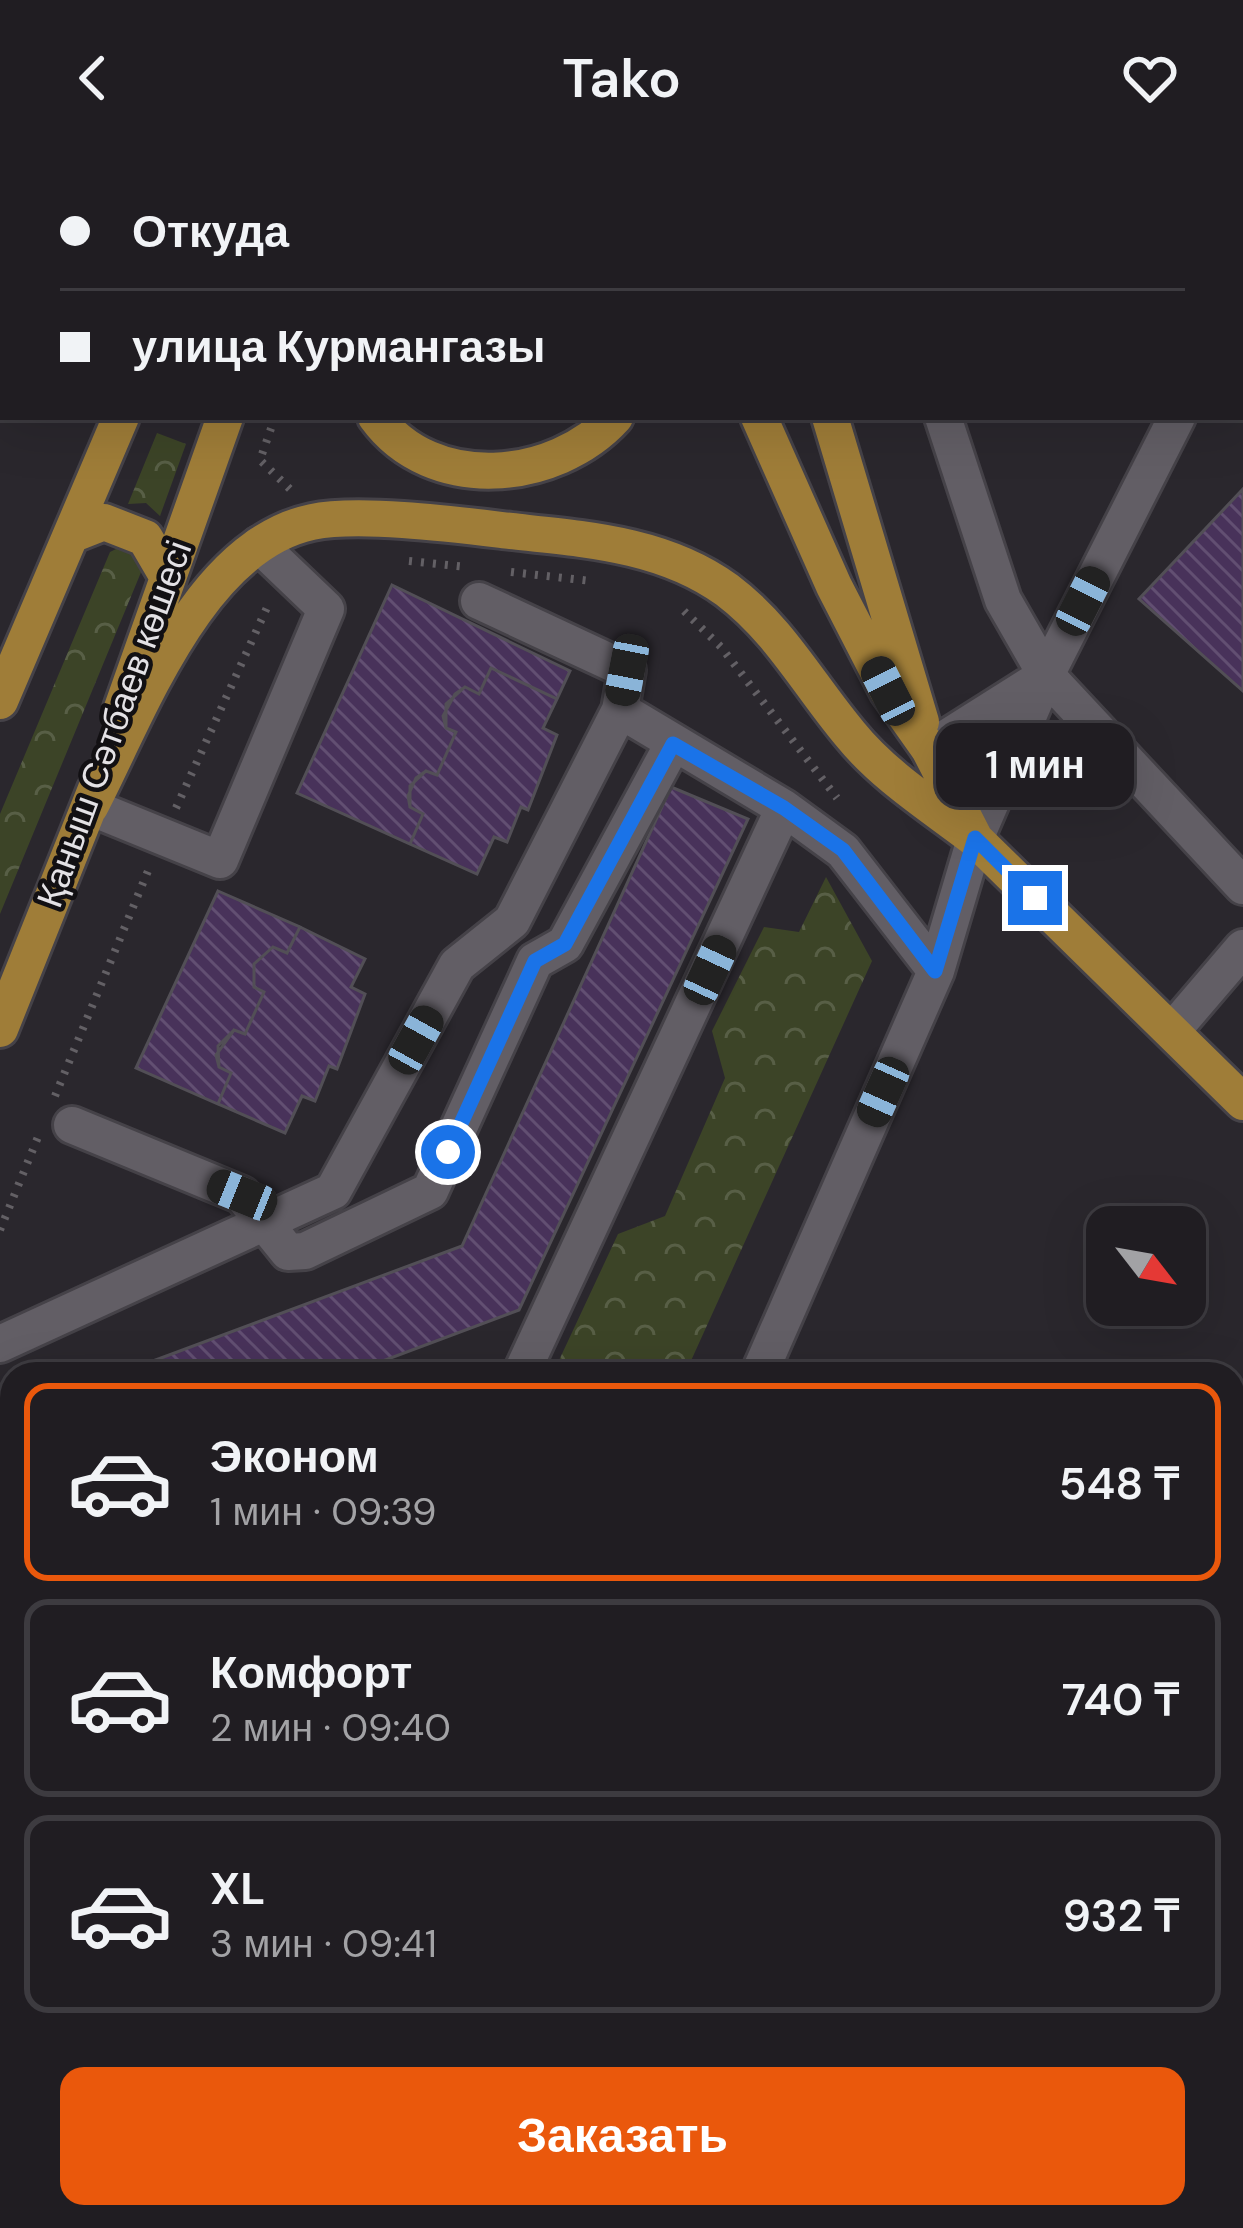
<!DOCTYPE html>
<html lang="ru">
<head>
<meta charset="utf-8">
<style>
	body { margin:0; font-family:"DM Sans",sans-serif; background:#2d2a2f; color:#f1f3f6; height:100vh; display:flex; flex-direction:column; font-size:45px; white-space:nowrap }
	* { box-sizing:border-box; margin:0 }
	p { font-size:39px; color:#a2a2a5 }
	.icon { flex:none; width:66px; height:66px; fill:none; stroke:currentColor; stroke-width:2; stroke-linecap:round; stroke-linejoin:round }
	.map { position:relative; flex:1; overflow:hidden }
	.sheet { position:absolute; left:0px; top:1206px; width:1245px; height:867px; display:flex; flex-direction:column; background:#201d22; border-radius:36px 36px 0 0; box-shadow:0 12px 48px #0002,0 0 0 3px #3d3b40 }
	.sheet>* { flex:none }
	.top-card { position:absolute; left:0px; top:0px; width:1245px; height:264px; box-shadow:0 12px 48px #0002,0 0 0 3px #3d3b40; display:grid; align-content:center; height:264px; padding:0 60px; background:#201d22 }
	.needle { width:78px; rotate:121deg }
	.controls { position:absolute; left:1086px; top:1050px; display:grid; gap:24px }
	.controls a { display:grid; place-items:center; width:120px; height:120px; border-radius:24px; background:#201d22; box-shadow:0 12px 48px #0002,0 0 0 3px #3d3b40; font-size:60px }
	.end { position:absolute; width:54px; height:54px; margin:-27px; border:15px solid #1a73e8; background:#fff; box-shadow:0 0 0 6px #fff }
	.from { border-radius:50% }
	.bubble { position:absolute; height:84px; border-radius:24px; background:#201d22; box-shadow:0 12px 48px #0002,0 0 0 3px #3d3b40; font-size:39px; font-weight:600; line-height:84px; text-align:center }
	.car { position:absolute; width:36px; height:72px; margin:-36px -18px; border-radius:15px; box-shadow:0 0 9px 3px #0007; background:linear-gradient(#222 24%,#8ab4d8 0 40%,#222 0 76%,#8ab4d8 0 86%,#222 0) }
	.top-card b { display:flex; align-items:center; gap:42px; height:114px; font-size:45px }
	.top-card b+b { border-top:3px solid #3d3b40 }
	.top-card i { width:30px; height:30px; background:#f1f3f6 }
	ul { padding:21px 0 0; list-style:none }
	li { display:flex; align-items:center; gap:36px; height:198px; margin:0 24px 18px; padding:0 36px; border:6px solid #3d3b40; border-radius:24px }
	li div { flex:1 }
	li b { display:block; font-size:45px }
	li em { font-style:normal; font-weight:600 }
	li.active { border-color:#ea580c }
	li>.icon { width:108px; height:108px; stroke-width:1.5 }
	.cta { display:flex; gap:24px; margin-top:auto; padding:24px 60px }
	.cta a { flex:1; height:138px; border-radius:24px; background:#ea580c; color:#fff; font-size:48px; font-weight:600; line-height:138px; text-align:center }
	header { display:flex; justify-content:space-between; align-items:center; height:156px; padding:0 60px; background:#201d22; font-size:54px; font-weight:600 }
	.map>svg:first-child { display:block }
	.forest { fill:url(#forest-crowns) }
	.building { fill:url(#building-back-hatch); stroke:#524f56; stroke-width:3 }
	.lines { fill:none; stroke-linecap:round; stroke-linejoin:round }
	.minor-casing { stroke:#454248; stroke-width:42 }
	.major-casing { stroke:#454248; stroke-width:42 }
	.path { stroke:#636065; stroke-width:8; stroke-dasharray:3 9; stroke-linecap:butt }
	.minor { stroke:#625e65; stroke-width:36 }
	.major { stroke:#9f7d38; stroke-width:36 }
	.route { stroke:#1a73e8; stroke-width:15 }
	.labels { text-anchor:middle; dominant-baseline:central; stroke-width:9; stroke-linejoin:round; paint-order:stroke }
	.street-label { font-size:36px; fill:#e3e1e5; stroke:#121013 }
</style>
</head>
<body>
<header><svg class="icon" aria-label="back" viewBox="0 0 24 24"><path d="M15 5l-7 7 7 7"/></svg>Tako<svg class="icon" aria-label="heart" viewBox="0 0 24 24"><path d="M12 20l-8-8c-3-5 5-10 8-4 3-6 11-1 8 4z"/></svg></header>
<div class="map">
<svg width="1243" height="2072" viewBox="0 0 1243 2072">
	<defs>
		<pattern id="forest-crowns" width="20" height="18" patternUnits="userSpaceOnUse" patternTransform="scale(3)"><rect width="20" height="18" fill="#3c4427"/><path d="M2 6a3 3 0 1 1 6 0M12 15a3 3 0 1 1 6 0" fill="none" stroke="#585f46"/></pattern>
		<pattern id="building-back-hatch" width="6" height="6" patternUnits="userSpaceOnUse" patternTransform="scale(3)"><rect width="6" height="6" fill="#48325a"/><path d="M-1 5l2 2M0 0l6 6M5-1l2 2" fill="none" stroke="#624f72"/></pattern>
	</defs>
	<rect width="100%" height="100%" fill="#2a272d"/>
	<path class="forest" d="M157 277 186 288 160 360 146 347 128 348Z
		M120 391 129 392 144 409 0 758V658L110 396Z
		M826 721 872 805 685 1218H557L554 1215 618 1078 665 1060 725 922 712 875 764 771 799 776Z"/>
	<path class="building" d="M903 0H1145L1143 3Z
		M1243 333V535L1139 443Z
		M392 429 570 515 557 543 491 512 479 538 465 531 455 538 443 560 446 572 456 576 437 619 426 615 410 630V651L423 658 410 688 297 637Z
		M491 512 557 543 543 572 557 579 528 654 521 651 507 686 494 681 477 718 410 688 423 658 410 651 408 640 416 622 426 615 437 619 456 576 446 572V548L465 531 479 538Z
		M671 631 748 663 519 1154 348 1218H118L462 1090Z
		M218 735 300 771 287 797 273 791 254 808V831L264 836 245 878 234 874 218 890 219 911 231 917 218 948 136 912Z
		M300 771 365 803 351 831 365 838 337 913 329 910 315 945 302 940 285 977 218 948 231 917 219 911 216 899 234 874 245 878 264 836 254 831V808L273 791 287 797Z
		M12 1418V1542L0 1537V1442Z
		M0 1661 12 1667 9 1712 0 1708Z
		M19 2061H43L68 2072H14Z
		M194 2061H262L258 2072H189Z
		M517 2061H614L609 2072H512Z
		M742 2061H816L812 2072H737Z
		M874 2061H925L920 2072H901Z"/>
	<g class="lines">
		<g class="minor-casing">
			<path id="minor" d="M858 0 859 3
				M0 80 3 81
				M1242 134 1243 132
				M943 261 1003 444 1046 519 1243 730
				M479 445 627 514 620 554 784 652 843 695 936 815
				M929 593 1046 519
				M90 651 220 704 326 453 259 389
				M1172 875 1243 792
				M72 969 242 1039 288 1096 305 1095 430 1035 535 805 565 788 673 588
				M0 1188 333 1035 457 809 512 765 620 554
				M521 1218 784 652
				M759 1218 936 815 975 683 1046 519 1177 261
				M0 1596 12 1602
				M0 1819 12 1795
				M1101 2061 1126 2072
				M137 2072 142 2061
				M398 2072 403 2061
				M713 2072 718 2061
				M953 2072 957 2061"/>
		</g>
		<g class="major-casing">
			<path id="major" d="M681 0 682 3
				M744 0 745 3
				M231 3 232 0
				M340 3 342 0
				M372 3 373 0
				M376 261C432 338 555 327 615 261
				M759 261 834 430 888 535 929 593 975 683 1243 946
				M830 261 921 566
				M71 379 104 366 145 382 166 418
				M0 545 121 261
				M122 552 225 261
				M90 651C138 559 198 390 312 366 360 356 460 369 511 375 585 383 664 388 727 434 780 474 808 528 850 578 884 620 932 650 975 683
				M0 873 96 633"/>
		</g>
		<path class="path" d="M443 3 444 0
			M275 261 260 304 292 335
			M409 405 466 411
			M511 416 591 425
			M684 455 721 491 837 642
			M176 652 269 447
			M55 940 150 710
			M0 1074 38 981"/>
		<use href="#minor" class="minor"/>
		<use href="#major" class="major"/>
	</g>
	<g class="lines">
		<path class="route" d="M448 996 535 805 565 788 673 588 784 652 843 694 935 815 975 682 1035 742"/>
	</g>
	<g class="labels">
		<g class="street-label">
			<text transform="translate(114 568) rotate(-70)">Қаныш Сәтбаев көшесі</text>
		</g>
	</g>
</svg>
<div class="controls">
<a><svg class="needle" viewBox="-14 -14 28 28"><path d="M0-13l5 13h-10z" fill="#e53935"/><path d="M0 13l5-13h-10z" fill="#a2a2a5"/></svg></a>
</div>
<i class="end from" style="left:448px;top:996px"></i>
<i class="end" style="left:1035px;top:742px"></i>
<div class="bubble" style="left:936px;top:567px;width:198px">1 мин</div>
<i class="car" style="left:1083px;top:445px;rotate:27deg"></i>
<i class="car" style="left:627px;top:514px;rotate:191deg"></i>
<i class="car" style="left:888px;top:535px;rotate:333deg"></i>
<i class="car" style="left:710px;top:814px;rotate:25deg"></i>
<i class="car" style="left:416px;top:884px;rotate:29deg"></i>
<i class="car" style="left:883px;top:936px;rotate:204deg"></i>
<i class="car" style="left:242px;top:1039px;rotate:292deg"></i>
<div class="top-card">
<b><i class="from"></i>Откуда</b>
<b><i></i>улица Курмангазы</b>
</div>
<section class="sheet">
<ul>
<li class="active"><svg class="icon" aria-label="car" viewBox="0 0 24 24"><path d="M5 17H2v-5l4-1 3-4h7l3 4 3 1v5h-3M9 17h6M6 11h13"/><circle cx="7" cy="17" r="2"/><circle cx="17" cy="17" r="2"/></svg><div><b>Эконом</b><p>1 мин · 09:39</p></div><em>548 ₸</em></li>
<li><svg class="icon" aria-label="car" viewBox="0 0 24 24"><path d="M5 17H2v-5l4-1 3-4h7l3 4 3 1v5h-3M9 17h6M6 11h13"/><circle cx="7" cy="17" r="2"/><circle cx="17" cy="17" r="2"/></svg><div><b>Комфорт</b><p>2 мин · 09:40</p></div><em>740 ₸</em></li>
<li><svg class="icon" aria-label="car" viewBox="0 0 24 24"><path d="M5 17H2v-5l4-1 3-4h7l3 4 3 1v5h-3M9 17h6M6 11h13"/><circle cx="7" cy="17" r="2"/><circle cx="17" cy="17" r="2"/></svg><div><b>XL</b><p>3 мин · 09:41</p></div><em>932 ₸</em></li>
</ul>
<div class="cta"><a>Заказать</a></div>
</section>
</div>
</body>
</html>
